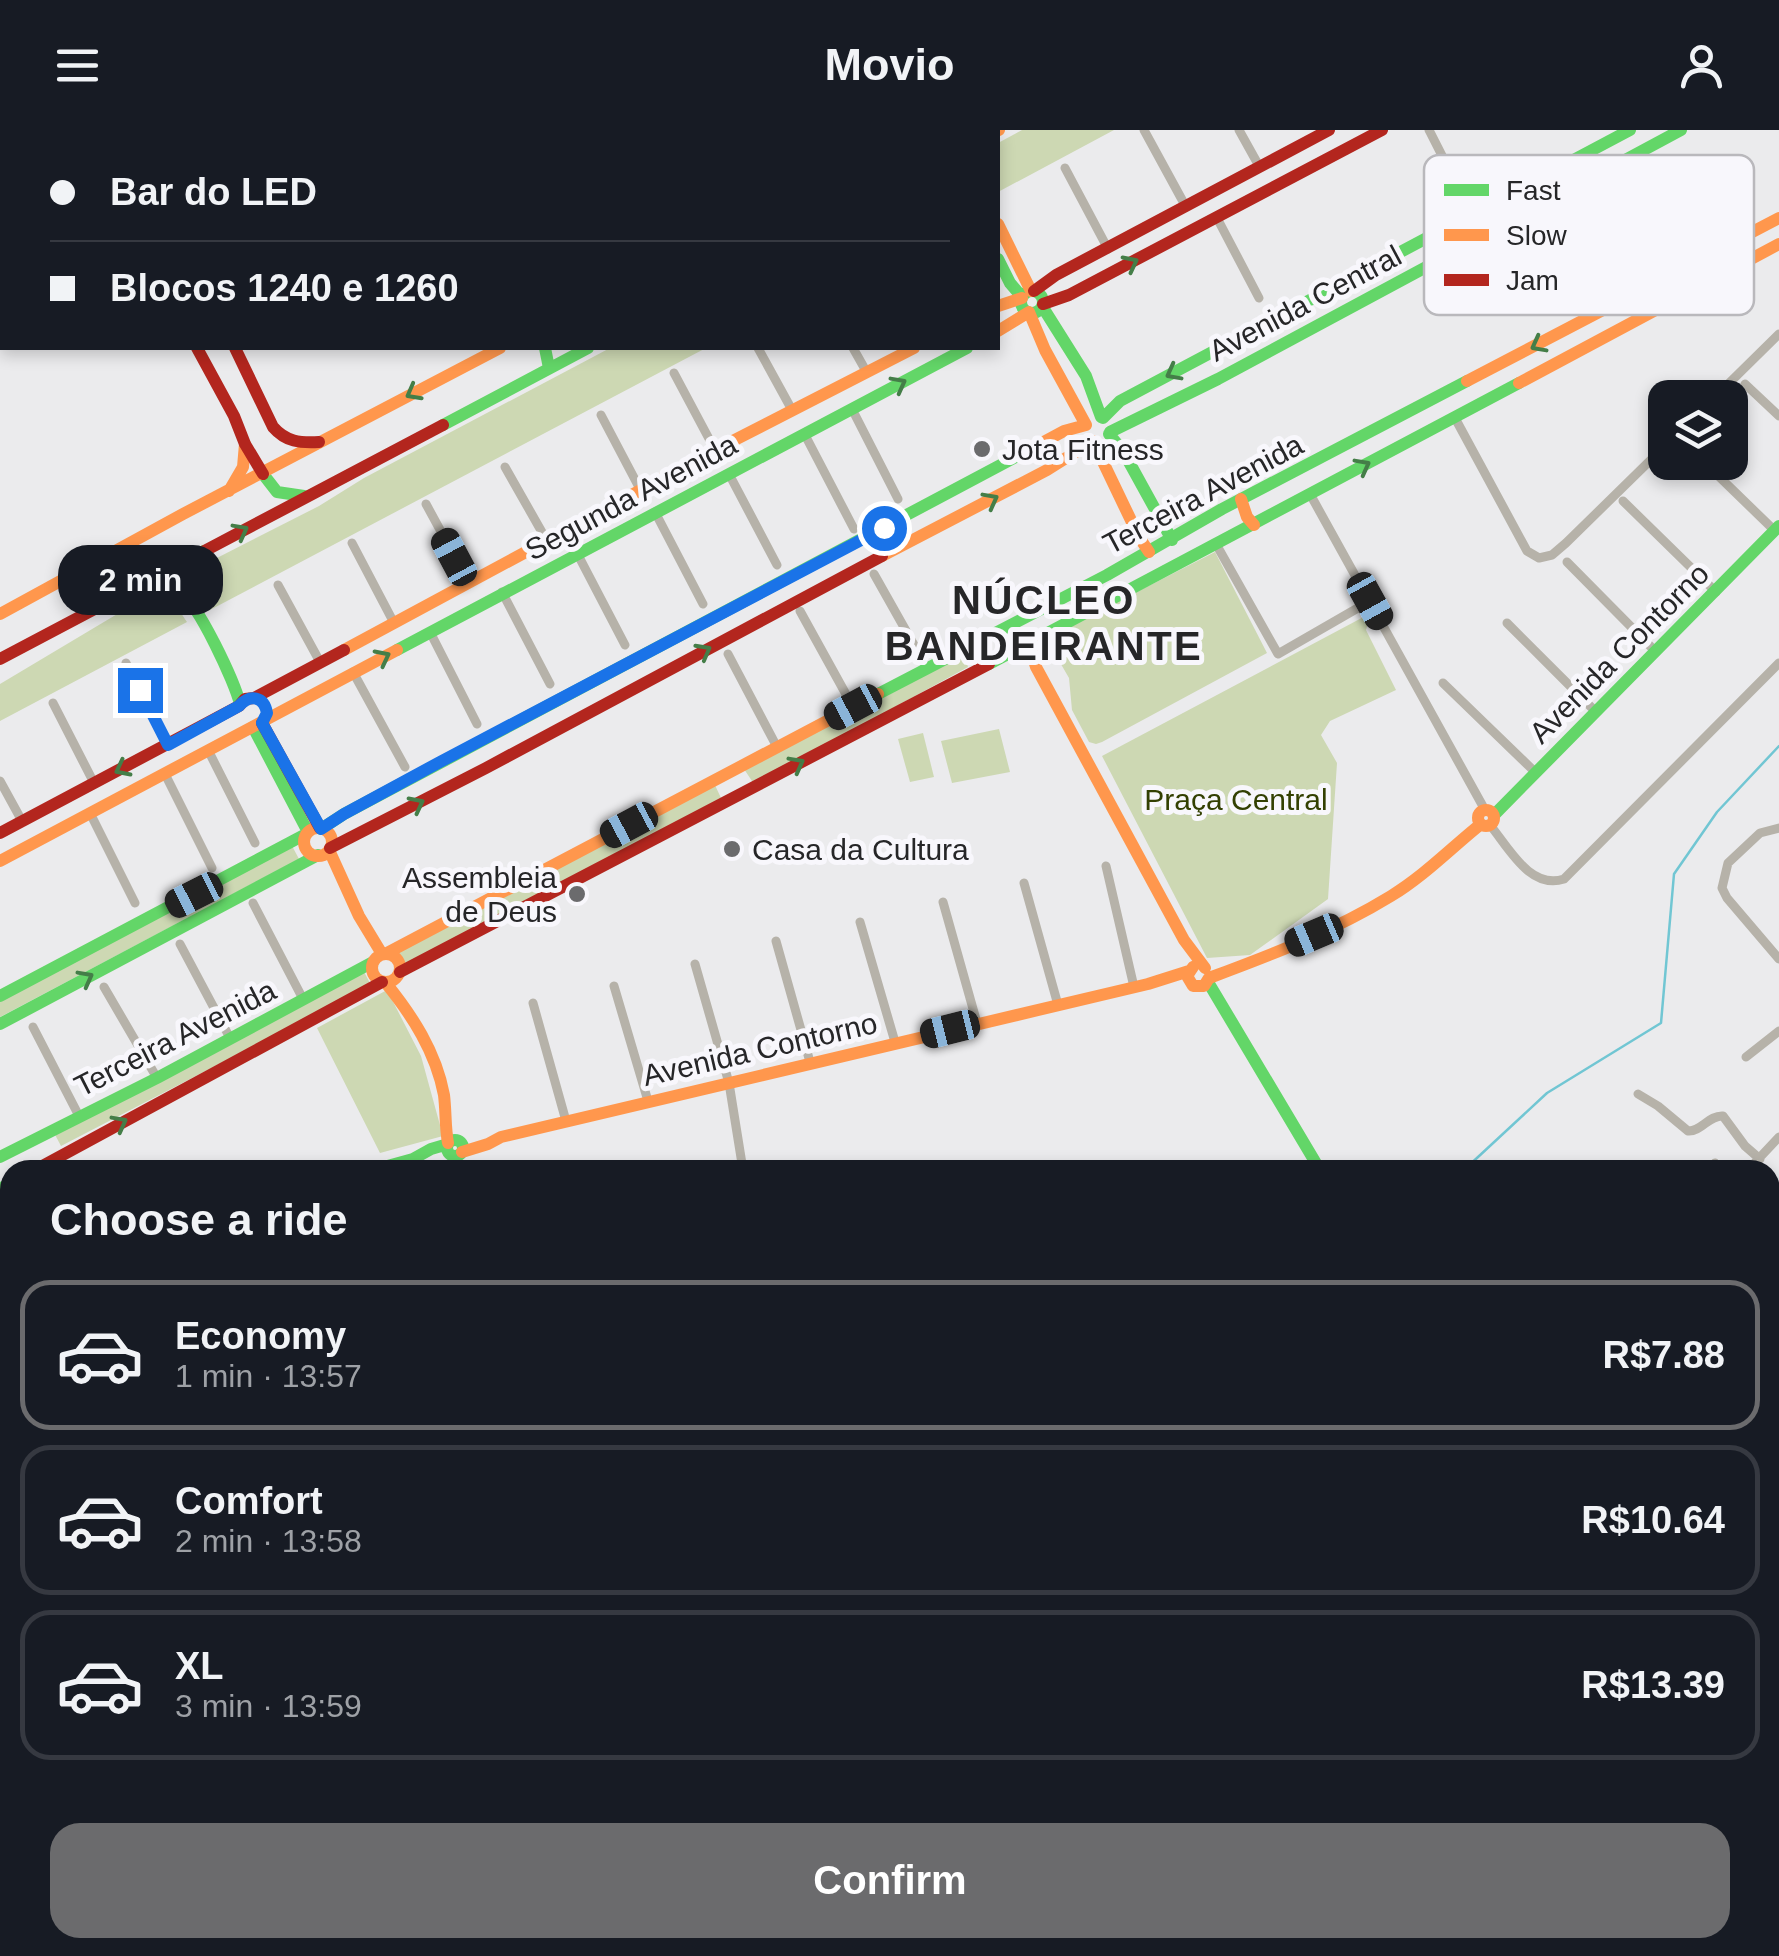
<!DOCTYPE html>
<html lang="en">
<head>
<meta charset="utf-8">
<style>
	body { margin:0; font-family:Helvetica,sans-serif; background:#20242c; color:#f1f3f6; height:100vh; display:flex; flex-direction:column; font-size:38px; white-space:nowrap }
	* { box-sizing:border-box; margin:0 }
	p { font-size:32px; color:#9ea1a6 }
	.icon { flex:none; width:55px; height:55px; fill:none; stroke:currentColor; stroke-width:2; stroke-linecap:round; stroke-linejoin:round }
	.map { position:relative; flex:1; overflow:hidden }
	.side { position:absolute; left:0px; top:1030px; width:1780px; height:798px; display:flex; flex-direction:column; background:#171b24; border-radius:30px 30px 0 0; box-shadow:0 5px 15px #0003 }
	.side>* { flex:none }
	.hud { position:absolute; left:0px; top:0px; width:1000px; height:220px; box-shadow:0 5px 15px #0003; display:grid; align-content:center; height:220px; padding:0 50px; background:#171b24 }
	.fabs { position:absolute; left:1648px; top:250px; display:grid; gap:20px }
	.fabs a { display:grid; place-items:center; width:100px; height:100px; border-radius:20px; background:#171b24; box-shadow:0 5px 15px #0003; font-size:50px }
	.end { position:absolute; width:45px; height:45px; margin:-22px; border:12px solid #1a73e8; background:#fff; box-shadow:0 0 0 5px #fff }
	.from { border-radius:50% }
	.bubble { position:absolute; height:70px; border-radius:30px; background:#171b24; box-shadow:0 5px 15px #0003; font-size:32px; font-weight:600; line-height:70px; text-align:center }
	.car { position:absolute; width:30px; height:60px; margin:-30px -15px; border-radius:12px; box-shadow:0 0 8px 2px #0007; background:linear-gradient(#222 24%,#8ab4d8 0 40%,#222 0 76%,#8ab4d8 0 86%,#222 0) }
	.hud b { display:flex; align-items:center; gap:35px; height:95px; font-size:38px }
	.hud b+b { border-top:2px solid #363941 }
	.hud i { width:25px; height:25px; background:#f1f3f6 }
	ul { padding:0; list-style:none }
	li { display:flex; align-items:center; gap:30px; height:150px; margin:0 20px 15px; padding:0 30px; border:5px solid #363941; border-radius:30px }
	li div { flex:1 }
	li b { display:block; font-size:38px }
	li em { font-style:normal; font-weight:600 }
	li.selected { border-color:#6b6b6d }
	li>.icon { width:90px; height:90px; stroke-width:1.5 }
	h2 { padding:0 50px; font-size:45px; line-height:120px }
	.primary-button { display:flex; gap:20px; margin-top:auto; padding:20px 50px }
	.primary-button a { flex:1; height:115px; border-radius:30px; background:#6b6b6d; color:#fff; font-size:40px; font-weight:600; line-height:115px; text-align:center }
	header { display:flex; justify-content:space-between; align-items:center; height:130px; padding:0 50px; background:#171b24; font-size:45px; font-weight:600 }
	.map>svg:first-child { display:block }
	.green { fill:#cdd8b3 }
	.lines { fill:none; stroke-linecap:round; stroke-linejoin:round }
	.stream { stroke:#71c6d3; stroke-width:2.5 }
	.street { stroke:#b6b2a9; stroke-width:9 }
	.fast { stroke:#63d668; stroke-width:12 }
	.slow { stroke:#ff974d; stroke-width:12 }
	.jam { stroke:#b3261e; stroke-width:12 }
	.oneway { stroke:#447e48 }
	.route { stroke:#1a73e8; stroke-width:12 }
	.poi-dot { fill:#6b6b6d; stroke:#f8f7fc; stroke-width:4 }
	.labels { text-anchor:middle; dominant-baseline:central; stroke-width:10; stroke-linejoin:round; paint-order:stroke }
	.street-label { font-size:30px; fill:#262628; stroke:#f8f7fc }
	.poi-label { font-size:30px; fill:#262628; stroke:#f8f7fc; text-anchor:start }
	.park-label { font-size:30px; fill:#334002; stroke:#f8f7fc }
	.district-label { font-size:40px; font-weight:bold; letter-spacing:2.5px; fill:#262628; stroke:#f8f7fc }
	.key { fill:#f8f7fc; stroke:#b9b8bc; stroke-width:2.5 }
	.key-label { font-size:28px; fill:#262628 }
</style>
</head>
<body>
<header><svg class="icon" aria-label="menu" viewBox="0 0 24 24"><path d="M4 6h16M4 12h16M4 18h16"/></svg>Movio<svg class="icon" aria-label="person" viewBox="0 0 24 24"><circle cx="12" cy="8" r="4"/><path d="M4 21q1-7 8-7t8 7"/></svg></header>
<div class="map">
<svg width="1779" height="1826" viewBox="0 0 1779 1826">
	<rect width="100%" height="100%" fill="#ebebed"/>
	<path class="green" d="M1022 0H1114L998 62V13Z
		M610 218H706L208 481C197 458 194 449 213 430L319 376 364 348Z
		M1215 422 1267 523 1102 612 1096 614 1089 612 1072 580 1069 548 1058 529 1048 533 1041 524V511Z
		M155 468C172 470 178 478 187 492L0 591V554L129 477 144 470Z
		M1371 483 1366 500 1396 560 1330 591 1321 605 1337 633 1328 769 1250 825 1207 828 1102 626Z
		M963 522 968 537 754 654 744 639Z
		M999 599 1010 642 952 653 941 611Z
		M923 603 934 647 910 652 898 609Z
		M714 653 721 668 403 835 395 822Z
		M291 714 299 729 0 887V869Z
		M362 838 371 855 61 1016 52 999Z
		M387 860 421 926 443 1006 380 1023 317 898Z
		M10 1499V1645L0 1620V1501Z"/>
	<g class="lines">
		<path class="stream" d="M1464 1040 1547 963 1661 893 1674 744 1717 682 1779 616
			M0 1584 10 1586
			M600 1826 604 1818"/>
		<path class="street" d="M1144 0 1186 77
			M1239 0 1259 36
			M1429 0 1460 61
			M1065 38 1108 119
			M1217 88 1259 168
			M758 218 792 280
			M853 218 866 241
			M674 243 715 320
			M1745 254 1779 286
			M1714 268 1779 204
			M852 279 898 369
			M601 285 641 361
			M1455 288 1527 421 1539 428 1552 425 1566 413 1665 316
			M805 305 854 399
			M1704 332 1774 400
			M505 337 547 411
			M729 344 777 435
			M1310 364 1485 680
			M1623 371 1716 462
			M426 374 469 453
			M655 382 703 474
			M352 413 394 493
			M1216 414 1278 524 1370 471
			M577 423 625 515
			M1567 432 1656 522
			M874 444 927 538
			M278 455 320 532
			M502 462 550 554
			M800 481 853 577
			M1507 493 1595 581
			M430 502 477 594
			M728 524 777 617
			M126 533 168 615
			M353 542 405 637
			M1443 553 1535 642
			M53 573 94 653
			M208 620 255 713
			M165 644 212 738
			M0 651 22 691
			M90 683 135 773
			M1490 695C1509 718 1530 760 1564 749L1779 533
			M1779 698 1760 703 1728 733 1722 758 1727 768 1779 829
			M1106 736 1134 857
			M1024 753 1058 875
			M943 772 977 893
			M253 773 303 869
			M860 792 895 912
			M776 811 810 932
			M180 814 230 908
			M695 834 729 953 743 1040
			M614 856 648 971
			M104 857 157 948
			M533 873 566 991
			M33 897 79 986
			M1746 927 1779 901
			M1638 964 1658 976 1688 1001C1701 1002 1709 985 1723 986L1745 1016 1760 1029
			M1715 1033 1720 1040
			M1748 1040 1779 1007
			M1770 1116 1779 1130
			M0 1780 10 1752
			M0 1790 10 1794
			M81 1818 104 1825
			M152 1826V1818
			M251 1826 252 1818"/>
		<path class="fast" d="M906 2 910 0
			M998 129 1010 153 1022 167
			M1021 172a11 11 0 1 1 22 0a11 11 0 1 1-22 0Z
			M1042 176 1086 246 1101 287
			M545 218 549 238
			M1103 288 1120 271 1630 0
			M443 295 588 218
			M1110 302 1218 249 1681 0
			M1109 304 1123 321 1172 410
			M263 344 277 362 304 366
			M141 454C153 457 169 457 180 463 198 472 235 553 240 574
			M192 472 194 442 204 421
			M397 520 967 218
			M989 534 1519 253
			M878 564 1107 445 1222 379 1467 251
			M253 597 308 702
			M1494 685 1779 396
			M321 699 344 684 1025 322
			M1208 852 1320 1040
			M0 866 306 704
			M0 894 318 725
			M447 1018a8 8 0 1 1 16 0a8 8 0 1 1-16 0Z
			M0 1027 157 948 373 832
			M373 1040 413 1029 431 1019 448 1014
			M0 1059 10 1053
			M104 1826 106 1818"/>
		<path class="slow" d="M120 0 122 2
			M994 2 999 0
			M998 94 1031 161
			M998 176 1022 168
			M998 201 1029 182 1045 220 1086 295 1064 301 1025 322
			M1467 251 1779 88
			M1519 253 1779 114
			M229 361 243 337 245 314
			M1241 369 1247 387 1254 395
			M882 426 1047 340 1093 311 1139 407 1149 422
			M0 484 183 384 500 218
			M1035 511 1033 527 1036 537 1184 810 1205 838
			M344 520 715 320 914 218
			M1478 688a8 8 0 1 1 16 0a8 8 0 1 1-16 0Z
			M304 712a14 14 0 1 1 28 0a14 14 0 1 1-28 0Z
			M329 720 359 786 382 824
			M0 731 397 520
			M372 838a14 14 0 1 1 28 0a14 14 0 1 1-28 0Z
			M385 824 878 564
			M1193 837 1187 846 1193 856H1204L1209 848
			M1209 848C1271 825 1334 801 1391 766 1424 746 1451 718 1481 694
			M385 852C412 885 436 922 444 965 446 981 445 997 448 1013
			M462 1022 488 1014 501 1007 1148 854 1189 841
			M0 1157 10 1152
			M1770 1276 1779 1277"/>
		<path class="jam" d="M78 0 79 2
			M1034 161 1056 145 1329 0
			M1043 174 1069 165 1382 0
			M197 218 234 286 245 314 263 344
			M235 218 273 297C286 312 300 313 319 312
			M0 529 443 295
			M262 593 320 698
			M0 703 239 576 245 569 254 568 344 520
			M330 718 486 638 882 426
			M400 842 989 534
			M35 1040 382 852"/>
	</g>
	<defs><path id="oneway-chevron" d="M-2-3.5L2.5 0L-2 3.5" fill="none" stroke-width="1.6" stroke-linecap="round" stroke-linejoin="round" transform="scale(2.5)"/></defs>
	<g class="oneway">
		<use href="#oneway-chevron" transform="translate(1131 133) rotate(-27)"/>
		<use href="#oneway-chevron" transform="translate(1538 215) rotate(152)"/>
		<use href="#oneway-chevron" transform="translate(1173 243) rotate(152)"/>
		<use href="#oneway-chevron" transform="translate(899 254) rotate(-28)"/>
		<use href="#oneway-chevron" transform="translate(413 263) rotate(151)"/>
		<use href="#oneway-chevron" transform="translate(1363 336) rotate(-28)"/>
		<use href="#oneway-chevron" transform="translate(991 370) rotate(-28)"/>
		<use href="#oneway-chevron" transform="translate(241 401) rotate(-28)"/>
		<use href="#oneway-chevron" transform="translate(704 521) rotate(-29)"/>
		<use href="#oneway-chevron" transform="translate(383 527) rotate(-27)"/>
		<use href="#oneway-chevron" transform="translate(797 634) rotate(-28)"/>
		<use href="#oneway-chevron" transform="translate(122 639) rotate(153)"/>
		<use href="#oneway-chevron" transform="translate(417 674) rotate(-27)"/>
		<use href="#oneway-chevron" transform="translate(86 848) rotate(-28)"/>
		<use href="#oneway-chevron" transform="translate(120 993) rotate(-28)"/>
	</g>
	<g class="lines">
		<path class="route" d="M140 560 168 615 239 576C250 564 264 566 267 583L262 593 321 699 344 684 440 632 884 398"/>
	</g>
	<g class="poi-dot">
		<circle cx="982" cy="319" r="10"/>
		<circle cx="732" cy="719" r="10"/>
		<circle cx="577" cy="764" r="10"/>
	</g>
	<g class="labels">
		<g class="street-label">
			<text transform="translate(1305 173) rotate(-28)">Avenida Central</text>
			<text transform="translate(1203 364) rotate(-28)">Terceira Avenida</text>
			<text transform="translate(631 367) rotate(-28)">Segunda Avenida</text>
			<text transform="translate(1619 523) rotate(-45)">Avenida Contorno</text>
			<text transform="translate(175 908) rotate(-27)">Terceira Avenida</text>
			<text transform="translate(760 919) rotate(-13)">Avenida Contorno</text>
		</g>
		<g class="poi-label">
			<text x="1002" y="319">Jota Fitness</text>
			<text x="752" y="719">Casa da Cultura</text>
			<text x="557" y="747" text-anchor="end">Assembleia<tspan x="557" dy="34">de Deus</tspan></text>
		</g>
		<g class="park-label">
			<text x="1236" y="669">Praça Central</text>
		</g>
		<g class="district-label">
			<text x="1044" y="470">NÚCLEO<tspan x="1044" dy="46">BANDEIRANTE</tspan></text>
		</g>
	</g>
	<rect x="1424" y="25" width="330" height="160" rx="15" class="key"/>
	<rect x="1444" y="54" width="45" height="12" fill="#63d668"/>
	<rect x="1444" y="99" width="45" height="12" fill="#ff974d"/>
	<rect x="1444" y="144" width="45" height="12" fill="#b3261e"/>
	<g class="key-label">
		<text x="1506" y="70">Fast</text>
		<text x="1506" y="115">Slow</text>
		<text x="1506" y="160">Jam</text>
	</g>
</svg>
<div class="fabs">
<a><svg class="icon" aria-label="layers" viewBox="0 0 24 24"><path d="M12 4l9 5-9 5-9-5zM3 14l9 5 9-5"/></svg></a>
</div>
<i class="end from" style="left:884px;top:398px"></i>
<i class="end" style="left:140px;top:560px"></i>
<div class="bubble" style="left:58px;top:415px;width:165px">2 min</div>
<i class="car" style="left:454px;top:427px;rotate:332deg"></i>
<i class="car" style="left:1370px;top:471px;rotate:151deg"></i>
<i class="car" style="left:853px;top:577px;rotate:242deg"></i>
<i class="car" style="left:629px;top:695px;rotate:242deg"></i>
<i class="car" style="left:194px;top:765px;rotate:243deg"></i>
<i class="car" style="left:1314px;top:805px;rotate:247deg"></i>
<i class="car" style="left:950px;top:899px;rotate:256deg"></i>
<div class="hud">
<b><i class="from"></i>Bar do LED</b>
<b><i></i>Blocos 1240 e 1260</b>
</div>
<section class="side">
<h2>Choose a ride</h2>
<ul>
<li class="selected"><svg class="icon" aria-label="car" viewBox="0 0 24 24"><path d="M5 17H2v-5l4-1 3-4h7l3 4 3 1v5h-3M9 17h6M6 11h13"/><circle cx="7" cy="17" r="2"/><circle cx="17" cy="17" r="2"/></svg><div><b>Economy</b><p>1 min · 13:57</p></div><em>R$7.88</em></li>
<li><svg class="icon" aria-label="car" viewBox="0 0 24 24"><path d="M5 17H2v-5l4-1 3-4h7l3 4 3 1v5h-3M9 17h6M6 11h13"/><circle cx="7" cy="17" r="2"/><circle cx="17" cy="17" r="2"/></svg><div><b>Comfort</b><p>2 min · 13:58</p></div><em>R$10.64</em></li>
<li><svg class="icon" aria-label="car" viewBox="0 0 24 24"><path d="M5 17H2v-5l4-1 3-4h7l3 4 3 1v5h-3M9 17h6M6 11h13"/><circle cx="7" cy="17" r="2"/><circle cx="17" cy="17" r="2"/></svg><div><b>XL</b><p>3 min · 13:59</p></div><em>R$13.39</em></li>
</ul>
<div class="primary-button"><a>Confirm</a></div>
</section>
</div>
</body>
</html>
